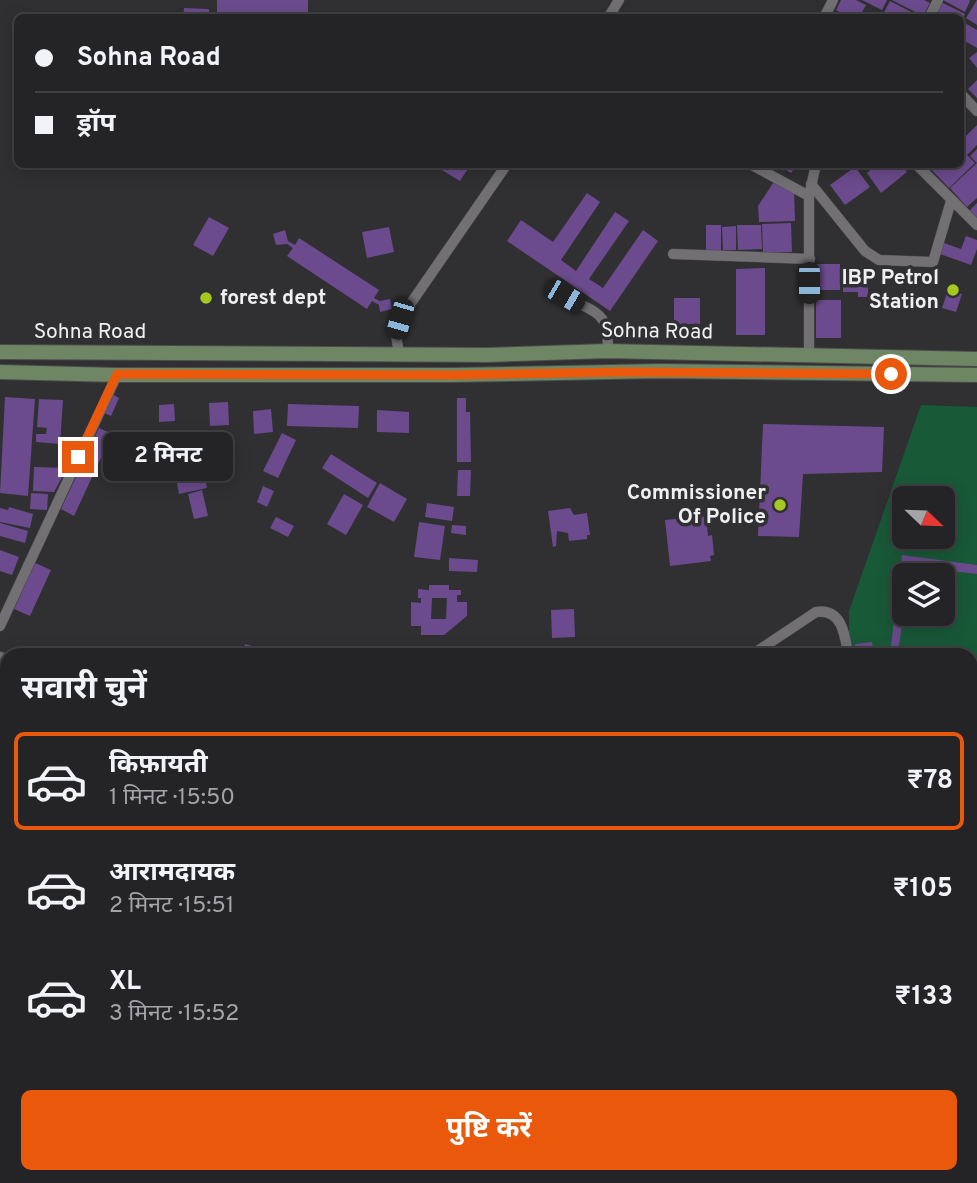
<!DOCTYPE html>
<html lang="hi">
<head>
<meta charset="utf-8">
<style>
	body { margin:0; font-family:Overpass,"Noto Sans Devanagari",sans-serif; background:#2c2b2e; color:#f1f3f6; height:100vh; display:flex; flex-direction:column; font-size:26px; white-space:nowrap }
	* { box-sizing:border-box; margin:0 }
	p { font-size:23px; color:#a3a4a7 }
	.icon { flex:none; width:38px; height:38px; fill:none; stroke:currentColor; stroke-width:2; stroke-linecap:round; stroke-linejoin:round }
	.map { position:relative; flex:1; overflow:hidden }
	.details { position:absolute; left:0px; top:648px; width:978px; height:536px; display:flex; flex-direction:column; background:#242326; border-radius:21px 21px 0 0; box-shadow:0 4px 18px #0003,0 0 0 2px #414043 }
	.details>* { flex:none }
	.top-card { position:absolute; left:14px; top:14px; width:950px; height:154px; border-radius:10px; box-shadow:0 4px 18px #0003,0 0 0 2px #414043; display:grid; align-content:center; height:154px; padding:0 21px; background:#242326 }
	.needle { width:46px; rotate:113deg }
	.fabs { position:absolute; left:892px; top:486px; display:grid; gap:14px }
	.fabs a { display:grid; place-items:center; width:63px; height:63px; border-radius:10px; background:#242326; box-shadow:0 4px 18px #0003,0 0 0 2px #414043; font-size:35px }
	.end { position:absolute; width:32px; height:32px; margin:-16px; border:9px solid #ea580c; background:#fff; box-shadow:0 0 0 4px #fff }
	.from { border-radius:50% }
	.bubble { position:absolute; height:49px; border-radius:10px; background:#242326; box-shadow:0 4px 18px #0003,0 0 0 2px #414043; font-size:23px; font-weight:700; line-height:49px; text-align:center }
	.car { position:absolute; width:21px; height:42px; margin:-21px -10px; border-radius:9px; box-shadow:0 0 5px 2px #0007; background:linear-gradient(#222 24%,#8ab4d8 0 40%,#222 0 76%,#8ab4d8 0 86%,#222 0) }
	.top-card b { display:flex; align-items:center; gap:24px; height:66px; font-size:26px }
	.top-card b+b { border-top:2px solid #414043 }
	.top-card i { width:18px; height:18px; background:#f1f3f6 }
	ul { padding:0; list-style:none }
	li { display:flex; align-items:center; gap:21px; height:98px; margin:0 14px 10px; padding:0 7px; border:4px solid transparent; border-radius:10px }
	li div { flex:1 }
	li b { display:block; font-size:26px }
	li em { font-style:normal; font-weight:700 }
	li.active { border-color:#ea580c }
	li>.icon { width:63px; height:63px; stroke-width:1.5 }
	h2 { padding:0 21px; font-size:32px; line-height:84px }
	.action { display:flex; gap:14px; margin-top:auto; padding:14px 21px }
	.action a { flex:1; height:80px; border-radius:10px; background:#ea580c; color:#fff; font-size:28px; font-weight:700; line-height:80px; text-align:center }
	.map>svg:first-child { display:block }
	.green { fill:#185938; fill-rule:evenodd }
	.building { fill:#6b4b8d; fill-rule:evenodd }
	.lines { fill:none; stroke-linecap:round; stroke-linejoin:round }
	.minor-casing { stroke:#4c4b4e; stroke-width:11 }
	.tertiary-casing { stroke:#4c4b4e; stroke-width:14 }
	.primary-casing { stroke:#4c4b4e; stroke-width:16 }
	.minor { stroke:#727073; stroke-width:10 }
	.tertiary { stroke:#727073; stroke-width:12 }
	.primary { stroke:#6e8663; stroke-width:14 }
	.route { stroke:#ea580c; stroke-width:9 }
	.poi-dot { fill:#a6c820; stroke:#302f32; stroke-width:2.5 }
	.labels { text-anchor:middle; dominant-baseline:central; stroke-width:7; stroke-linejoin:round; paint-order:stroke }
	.poi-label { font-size:21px; font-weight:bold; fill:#f0eff1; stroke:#302f32; text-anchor:end }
	.street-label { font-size:21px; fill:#f0eff1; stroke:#302f32 }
</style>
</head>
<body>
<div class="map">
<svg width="977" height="1183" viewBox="0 0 977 1183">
	<rect width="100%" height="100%" fill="#302f32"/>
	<path class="green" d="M921 405 977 407V732L971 733V654H849V611ZM905 499H943V537H905ZM905 576H943V614H905Z"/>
	<path class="building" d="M217 0H308V18H217Z
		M841 0H856L866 5 859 18H851L836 10Z
		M862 0H887L882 10Z
		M892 0H924L930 3 923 16Z
		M943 0H969L970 1 965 12Z
		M977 0V25L966 18Z
		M890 1 923 18H881Z
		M941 2 965 14 961 22V18H940L934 14Z
		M184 8 209 9V18H183Z
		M963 22 977 30V48L961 39Z
		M977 52V68L969 58Z
		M977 80V98L968 89Z
		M977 125V145L967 155 975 163 949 188 928 166 961 164V141Z
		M977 149V163L970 156Z
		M977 163V198L967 207 950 188Z
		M432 164H471L460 181Z
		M777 164H797L791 173Z
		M878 164H901L907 172 881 193 867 173Z
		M855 167 870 187 845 205 830 185Z
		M775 180 794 190 795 221 759 222 758 206Z
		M587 193 600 202 561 260 576 271 615 212 629 221 589 279 603 288 643 230 658 241 610 311 507 241 521 220 553 242Z
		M977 203V221L968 212Z
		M209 217 229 228 213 256 193 245Z
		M791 223 792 252 763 253 762 224Z
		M706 225H721V252L706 250Z
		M737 225H761L762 249 738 250Z
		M736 226V250H723L722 227Z
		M389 227 394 252 367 258 362 232Z
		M285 230 288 241 295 245 299 238 379 290 374 298 380 301 390 299 392 309 380 312 379 305 372 301 367 309 287 256 293 248 287 244 276 245 273 234Z
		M966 236 977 240V249L971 265 940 254 944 243 961 249Z
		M816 264H840V290H816Z
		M765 268V335H736V269Z
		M843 269H868V297H858V292H843Z
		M948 290 962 294 956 312 942 308Z
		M674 298H700V324H674Z
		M816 300H841V338H816Z
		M112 394 119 398 111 416 104 413Z
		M5 397 35 399 28 496 0 493Z
		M457 398H466V412H470L471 462H457Z
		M39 399 63 400 60 444 36 442V434H46L47 428 37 427Z
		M228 402 229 425 210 426 209 403Z
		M174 404 175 421 159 422V405Z
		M288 404 359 406 358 428 287 426Z
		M271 409 273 432 254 434 253 411Z
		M377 410 409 412V433L377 432Z
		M763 424 884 427 882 472 803 474 799 537 758 536Z
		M99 428 112 434 74 516 61 509Z
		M282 433 296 440 278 478 263 471Z
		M331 454 377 483 368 498 322 468Z
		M34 467 67 468 54 492 33 491Z
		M203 467 207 488 179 494 175 473Z
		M458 470H471L470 496H457Z
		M380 483 407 499 394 522 367 507Z
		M263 486 274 491 267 507 257 502Z
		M202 490 208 516 194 519 188 494Z
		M31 493 48 494 47 510 30 509Z
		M344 494 363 505 346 535 327 524Z
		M427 503 454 507 452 521 425 517Z
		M9 507 33 514 30 528 0 522V508L8 510Z
		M570 508 574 515 587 513 590 535H587V539L569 541 568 533 557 531 556 546 553 547 548 511Z
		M706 516 708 536 712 535 714 555 710 556 711 561 670 566 665 520Z
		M276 517 294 526 288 537 270 528Z
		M419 522 445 526 440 560 414 557Z
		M0 523 28 531 25 543 0 536Z
		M452 525 466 526V535L451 533Z
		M0 550 19 557 12 575 0 571Z
		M902 555 977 565V574L909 566 908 576H905V601L898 654H890Z
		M449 558 478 560 477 572 449 571Z
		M35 563 51 570 30 616 14 609Z
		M429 585H449V590H461V595H457V602H467V616L444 635H421V626H411V602L421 603V598H418V589L429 590ZM432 598H447L446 619H431Z
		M574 609 575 637 552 638 551 610Z
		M872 642 874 654H856L855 644Z
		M245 644 279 654H242Z
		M971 681H977V691L971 690Z
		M971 739H977V767L971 768Z
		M0 759 7 762 0 782Z
		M971 798H977V818H971Z
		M7 936V962L0 955V943Z
		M3 969 7 973V993L2 988 0 990V972Z
		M7 1092V1114L0 1118V1095Z
		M2 1126 7 1136V1153L0 1157V1127Z
		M93 1176H111L114 1183H96Z
		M164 1176H171L174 1183H155L154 1181Z
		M173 1176H190L193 1183H177Z
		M740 1176H754V1183H740Z
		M923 1176H960V1183H923Z"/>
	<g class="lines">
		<g class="minor-casing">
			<path id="minor" d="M608 18 619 0
				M824 18 833 0
				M929 18 938 0
				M961 94 977 111
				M750 164 809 196
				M916 164 977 225
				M811 184 865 251 879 260 933 262 951 201
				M673 254 810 259
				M565 296C598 315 608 310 608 351
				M399 354 396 335 400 319 507 164
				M809 355V196L816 164
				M0 626 117 375
				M753 654 816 612C842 608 845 635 848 654
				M0 883 7 890
				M0 1027 7 1033
				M0 1082 7 1078
				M971 1141 975 1183
				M0 1168 7 1164
				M206 1176 209 1183
				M295 1176 297 1183
				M137 1183 150 1176
				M763 1183 764 1176
				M888 1183 890 1176"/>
		</g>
		<g class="tertiary-casing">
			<path id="tertiary" d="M0 658 7 661
				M971 1083H977"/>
		</g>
		<g class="primary-casing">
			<path id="primary" d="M0 352 487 355 608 351 977 359
				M0 372 117 375H452L661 371 977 375"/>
		</g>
		<use href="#minor" class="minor"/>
		<use href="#tertiary" class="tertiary"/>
		<use href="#primary" class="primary"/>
	</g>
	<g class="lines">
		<path class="route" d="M78 457 117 374 452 375 622 372 891 374"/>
	</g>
	<g class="poi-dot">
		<circle cx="953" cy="290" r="7"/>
		<circle cx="206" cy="298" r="7"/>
		<circle cx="780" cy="505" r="7"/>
	</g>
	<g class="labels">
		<g class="poi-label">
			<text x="939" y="278">IBP Petrol<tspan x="939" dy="24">Station</tspan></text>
			<text x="220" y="298" text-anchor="start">forest dept</text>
			<text x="766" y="493">Commissioner<tspan x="766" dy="24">Of Police</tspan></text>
		</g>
		<g class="street-label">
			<text x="90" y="332">Sohna Road</text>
			<text transform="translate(657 332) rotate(1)">Sohna Road</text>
		</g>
	</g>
</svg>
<div class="fabs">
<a><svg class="needle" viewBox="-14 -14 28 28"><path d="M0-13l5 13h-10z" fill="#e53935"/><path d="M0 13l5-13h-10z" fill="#a3a4a7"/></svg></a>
<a><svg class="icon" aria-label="layers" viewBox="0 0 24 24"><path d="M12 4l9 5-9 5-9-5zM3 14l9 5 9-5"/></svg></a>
</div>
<i class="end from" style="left:891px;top:374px"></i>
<i class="end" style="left:78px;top:457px"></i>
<div class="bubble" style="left:103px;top:432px;width:130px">2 मिनट</div>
<i class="car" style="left:809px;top:283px;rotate:180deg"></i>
<i class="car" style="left:565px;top:296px;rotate:120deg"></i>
<i class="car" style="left:400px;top:319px;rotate:196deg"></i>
<div class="top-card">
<b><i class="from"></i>Sohna Road</b>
<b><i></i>ड्रॉप</b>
</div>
<section class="details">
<h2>सवारी चुनें</h2>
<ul>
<li class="active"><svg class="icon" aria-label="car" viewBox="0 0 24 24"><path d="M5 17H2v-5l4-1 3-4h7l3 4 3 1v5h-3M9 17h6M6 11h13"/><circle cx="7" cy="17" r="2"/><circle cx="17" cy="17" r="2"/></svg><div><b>किफ़ायती</b><p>1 मिनट · 15:50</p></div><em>₹78</em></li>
<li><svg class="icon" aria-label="car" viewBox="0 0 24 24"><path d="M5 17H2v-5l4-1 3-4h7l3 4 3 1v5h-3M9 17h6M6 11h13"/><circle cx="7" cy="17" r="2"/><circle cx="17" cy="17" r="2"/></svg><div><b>आरामदायक</b><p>2 मिनट · 15:51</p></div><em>₹105</em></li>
<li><svg class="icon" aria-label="car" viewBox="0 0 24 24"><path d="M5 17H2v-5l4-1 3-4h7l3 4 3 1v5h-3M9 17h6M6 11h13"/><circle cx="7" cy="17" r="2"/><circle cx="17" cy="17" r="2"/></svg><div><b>XL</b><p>3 मिनट · 15:52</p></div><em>₹133</em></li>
</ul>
<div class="action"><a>पुष्टि करें</a></div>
</section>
</div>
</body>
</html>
